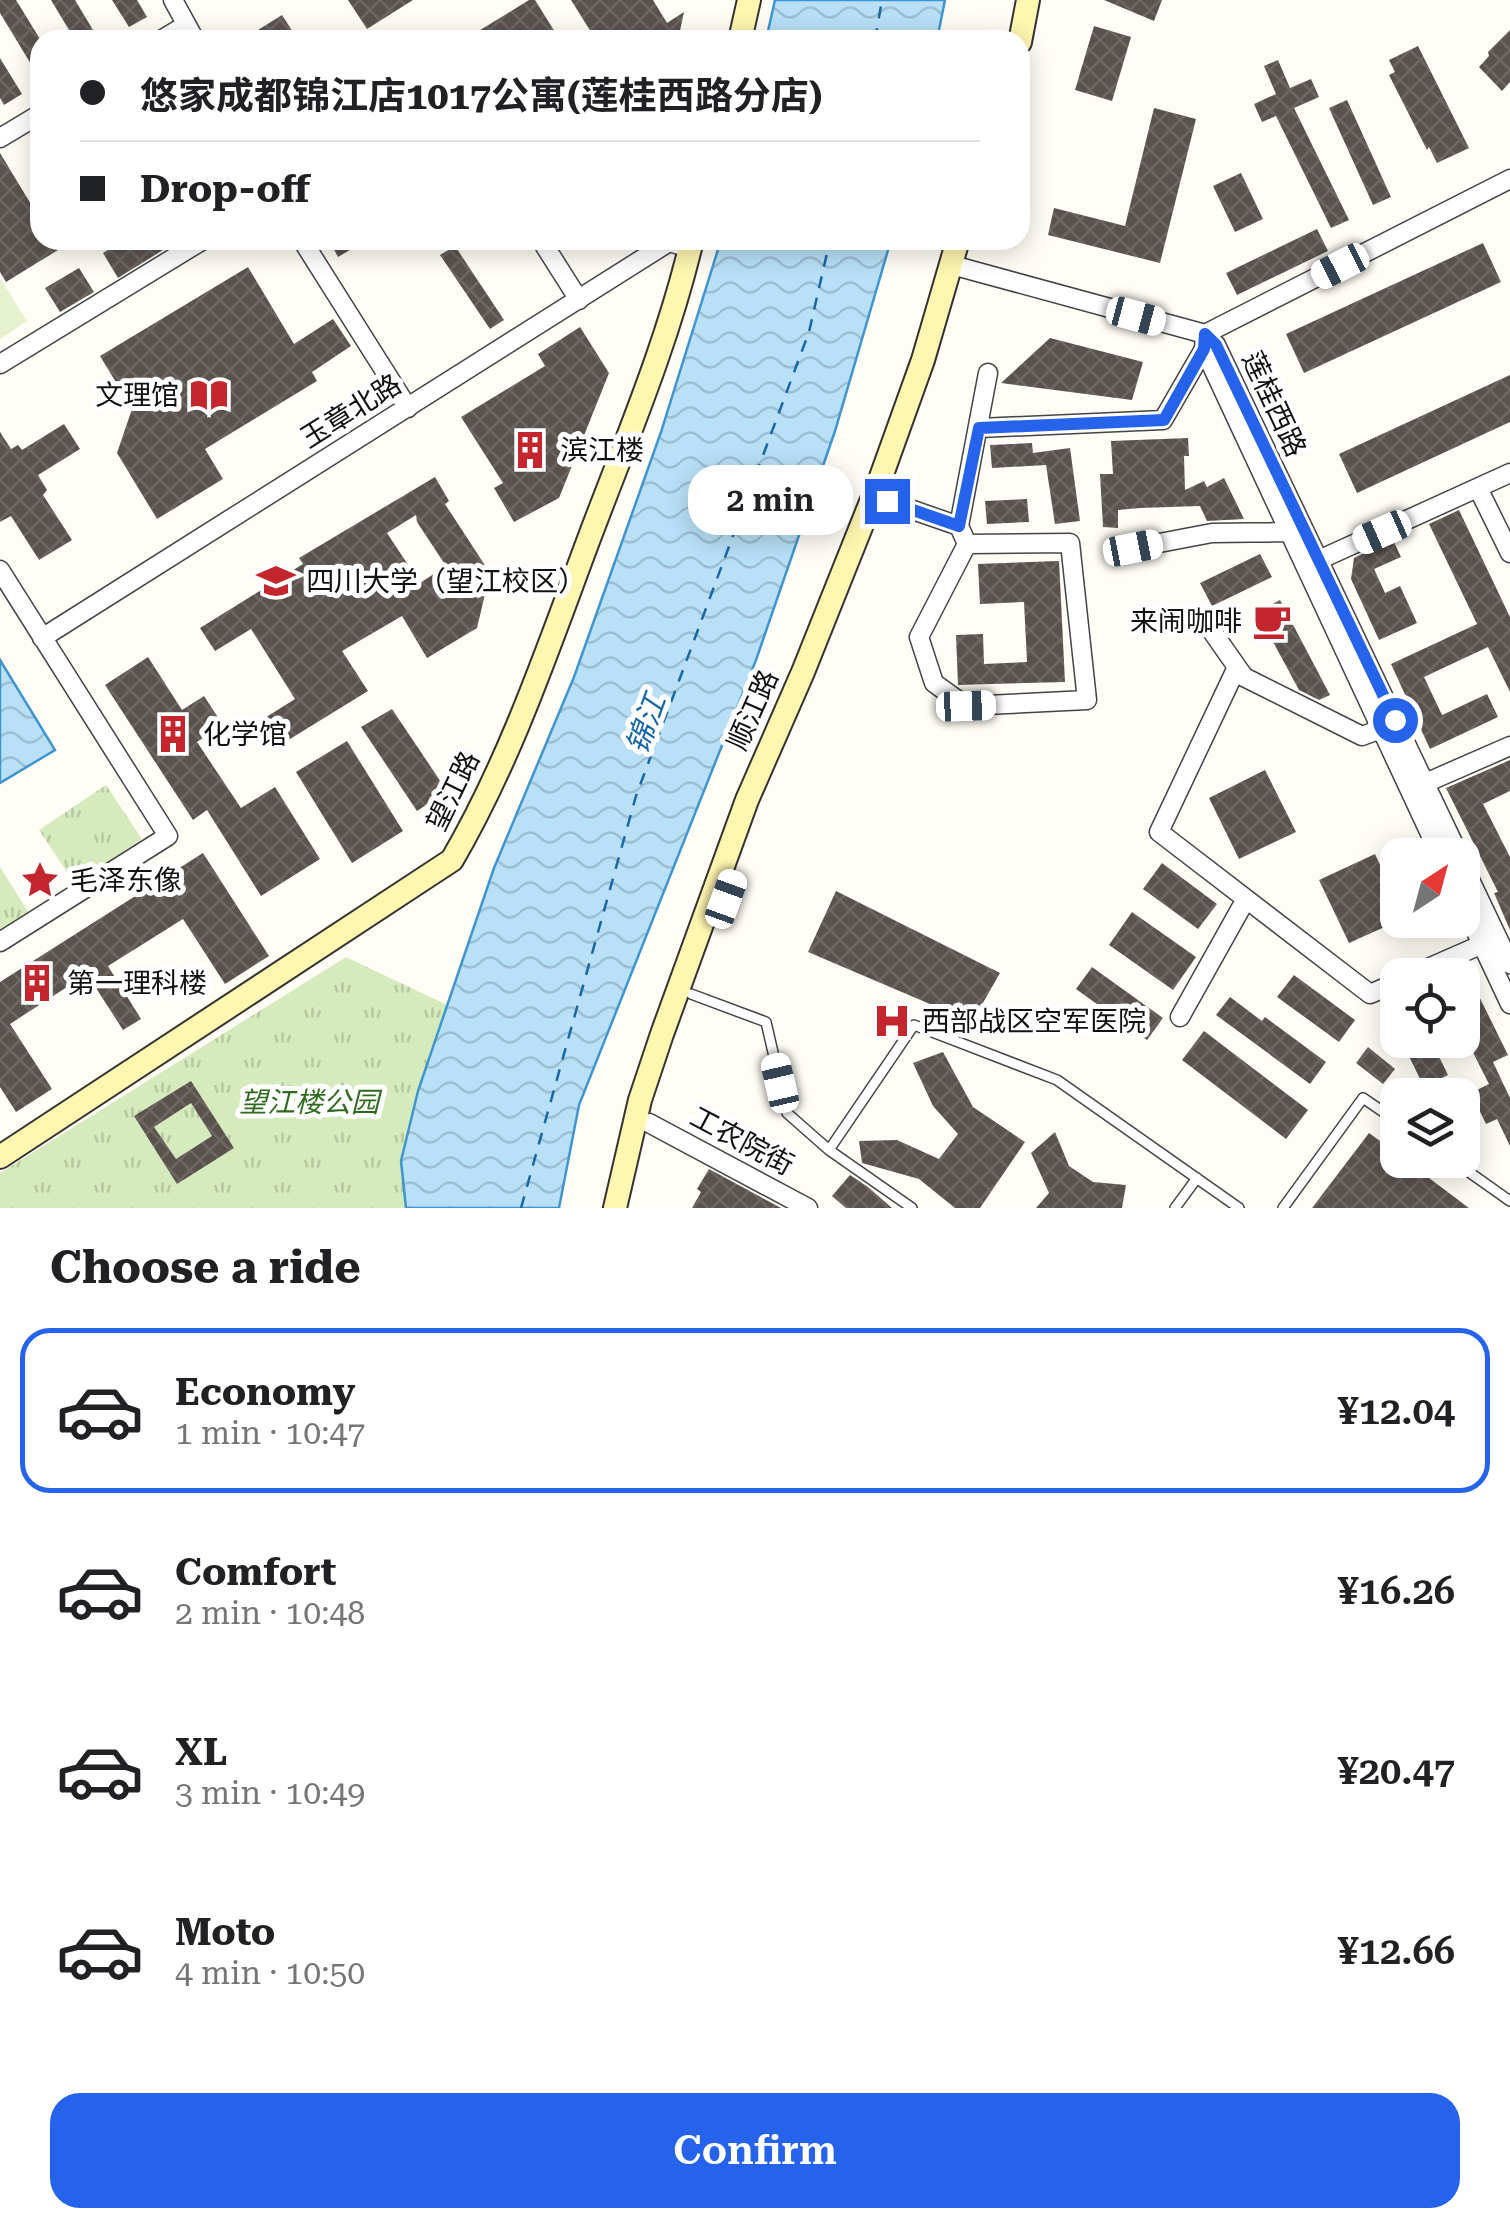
<!DOCTYPE html>
<html lang="en">
<head>
<meta charset="utf-8">
<style>
	body { margin:0; font-family:"Roboto Serif","Noto Sans SC",serif; background:#f2f2f2; color:#202124; height:100vh; display:flex; flex-direction:column; font-size:38px; white-space:nowrap }
	* { box-sizing:border-box; margin:0 }
	p { font-size:32px; color:#757577 }
	.icon { flex:none; width:55px; height:55px; fill:none; stroke:currentColor; stroke-width:2; stroke-linecap:round; stroke-linejoin:round }
	.map { position:relative; height:1208px; overflow:hidden }
	.side { display:flex; flex-direction:column; background:#fff; flex:1 }
	.side>* { flex:none }
	.banner { position:absolute; left:30px; top:30px; width:1000px; height:220px; border-radius:30px; box-shadow:0 5px 25px #0003; display:grid; align-content:center; height:220px; padding:0 50px; background:#fff }
	.needle { width:65px; rotate:36deg }
	.controls { position:absolute; left:1380px; top:838px; display:grid; gap:20px }
	.controls a { display:grid; place-items:center; width:100px; height:100px; border-radius:20px; background:#fff; box-shadow:0 5px 25px #0003; font-size:50px }
	.end { position:absolute; width:45px; height:45px; margin:-22px; border:12px solid #2563eb; background:#fff; box-shadow:0 0 0 5px #fff }
	.from { border-radius:50% }
	.bubble { position:absolute; height:70px; border-radius:30px; background:#fff; box-shadow:0 5px 25px #0003; font-size:32px; font-weight:600; line-height:70px; text-align:center }
	.car { position:absolute; width:30px; height:60px; margin:-30px -15px; border-radius:12px; box-shadow:0 0 8px 2px #0007; background:linear-gradient(#fff 24%,#345 0 40%,#fff 0 76%,#345 0 86%,#fff 0) }
	.banner b { display:flex; align-items:center; gap:35px; height:95px; font-size:38px }
	.banner b+b { border-top:2px solid #e0e0e0 }
	.banner i { width:25px; height:25px; background:#202124 }
	ul { padding:0; list-style:none }
	li { display:flex; align-items:center; gap:30px; height:165px; margin:0 20px 15px; padding:0 30px; border:5px solid transparent; border-radius:30px }
	li div { flex:1 }
	li b { display:block; font-size:38px }
	li em { font-style:normal; font-weight:600 }
	li.current { border-color:#2563eb }
	li>.icon { width:90px; height:90px; stroke-width:1.5 }
	h2 { padding:0 50px; font-size:45px; line-height:120px }
	.primary-button { display:flex; gap:20px; margin-top:auto; padding:20px 50px }
	.primary-button a { flex:1; height:115px; border-radius:30px; background:#2563eb; color:#fff; font-size:40px; font-weight:600; line-height:115px; text-align:center }
	.map>svg:first-child { display:block }
	.park { fill:url(#park-tufts) }
	.pitch { fill:#e6f2cf }
	.water { fill:url(#water-waves); stroke:#3f96cf; stroke-width:2.5 }
	.lines { fill:none; stroke-linecap:round; stroke-linejoin:round }
	.ferry { stroke:#1768a6; stroke-width:2.5; stroke-dasharray:12 10; stroke-linecap:butt }
	.building { fill:url(#building-cross-hatch); fill-rule:evenodd }
	.lane-casing { stroke:#444; stroke-width:12 }
	.street-casing { stroke:#444; stroke-width:21 }
	.secondary-casing { stroke:#333; stroke-width:26 }
	.lane { stroke:#fff; stroke-width:9 }
	.street { stroke:#fff; stroke-width:18 }
	.secondary { stroke:#fff6b0; stroke-width:22 }
	.route { stroke:#2563eb; stroke-width:12 }
	.labels { text-anchor:middle; dominant-baseline:central; stroke-width:10; stroke-linejoin:round; paint-order:stroke }
	.poi-label { font-size:28px; fill:#111; stroke:#fff; text-anchor:start }
	.street-label { font-size:28px; fill:#111; stroke:#fff }
	.park-label { font-size:28px; font-style:italic; fill:#2f6b1f; stroke:#fff }
	.water-label { font-size:30px; font-style:italic; fill:#1768a6; stroke:#fff }
</style>
</head>
<body>
<div class="map">
<svg width="1510" height="1208" viewBox="0 0 1510 1208">
	<defs>
		<pattern id="park-tufts" width="24" height="20" patternUnits="userSpaceOnUse" patternTransform="scale(2.5)"><rect width="24" height="20" fill="#d5ebbd"/><path d="M3 7l-1-3M5 7V3M7 7l1-3M15 17l-1-3M17 17v-4M19 17l1-3" fill="none" stroke="#b6c8a1"/></pattern>
		<pattern id="water-waves" width="16" height="10" patternUnits="userSpaceOnUse" patternTransform="scale(2.5)"><rect width="16" height="10" fill="#b9e0f7"/><path d="M0 5q4-4 8 0t8 0" fill="none" stroke="#9ebfd3"/></pattern>
		<pattern id="building-cross-hatch" width="8" height="8" patternUnits="userSpaceOnUse" patternTransform="scale(2.5)"><rect width="8" height="8" fill="#5a524d"/><path d="M0 0l8 8M0 8l8-8" fill="none" stroke="#6d6662"/></pattern>
	</defs>
	<rect width="100%" height="100%" fill="#fffdf5"/>
	<path class="park" d="M106 785 142 839 75 884 39 830Z
		M0 867 29 913 0 932Z
		M346 957 447 1005 418 1091 401 1161 406 1208H0V1173Z"/>
	<path class="pitch" d="M0 278 27 321 0 339Z"/>
	<path class="water" d="M775 0H945L937 40H766Z
		M721 240H891L835 431 756 660 579 1105 559 1208H406L401 1161 418 1091 494 868 574 677 661 432Z
		M0 660 55 750 0 783Z"/>
	<g class="lines">
		<path class="ferry" d="M875 40 882 0
			M521 1208 636 796 809 332 830 240"/>
	</g>
	<path class="building" d="M0 0H16L40 39V79L0 13Z
		M51 0H75L99 40H75Z
		M112 0H137L147 17 129 27Z
		M348 0H413L367 29Z
		M529 0H535L560 40H464Z
		M571 0H653L667 23 684 12 678 40H596Z
		M1104 0H1162L1154 21Z
		M282 15 298 40H242Z
		M1094 26 1131 37 1112 101 1075 90Z
		M1510 30V82L1502 91 1479 67 1489 56 1488 52Z
		M1418 46 1469 148 1437 163 1429 147 1427 150 1389 75 1395 72 1389 60Z
		M0 58 22 94 4 105 0 98Z
		M1278 60 1290 88 1311 79 1319 97 1294 108 1349 220 1331 228 1276 116 1262 122 1254 104 1276 94 1264 66Z
		M1347 100 1391 197 1373 205 1329 108Z
		M1154 108 1196 119 1160 263 1048 235 1054 208 1125 226Z
		M0 153 40 219V240H52L58 250 6 282 0 272Z
		M1241 173 1263 219 1235 232 1213 186Z
		M1317 229 1328 251 1237 295 1226 273Z
		M124 240H179L118 278 103 253Z
		M329 240H367L338 257Z
		M1483 243 1501 282 1304 373 1286 334Z
		M455 246 504 320 490 329 440 255Z
		M248 267 294 344 333 319 351 346 312 372 317 381 205 449 223 479 157 519 117 453 132 409 100 356Z
		M79 268 94 292 60 312 45 288Z
		M580 327 609 373 559 498 514 522 494 488 503 483 461 417 545 366 538 354Z
		M1050 338 1143 362 1132 400 1001 383Z
		M1510 375V422L1357 493 1339 454Z
		M64 424 80 449 38 475 47 490 43 495 72 540 39 560 11 516 0 522V432L11 449 18 445 22 450Z
		M1188 438 1189 456H1184L1185 490 1204 481 1207 487 1224 478 1244 519 1207 521 1200 506 1140 508 1118 510V528L1103 527 1100 474H1113L1111 441Z
		M1032 443 1033 453 1070 448 1080 521 1055 524 1046 465 992 468 990 445Z
		M435 477 449 501 445 504 490 573 477 628 427 658 402 616 342 651 368 691 277 747 260 721 295 699 251 629 215 651 200 628 303 564 299 558ZM416 515 417 522 446 566 420 583 387 533Z
		M1027 499 1029 522 987 524 985 501Z
		M1459 510 1510 617V692L1488 647 1424 677 1442 715 1487 694 1498 717 1430 749 1391 664 1477 624 1429 524Z
		M1393 540 1401 557 1374 569 1385 593 1400 586 1417 623 1379 640 1351 579 1354 558Z
		M1260 554 1272 577 1212 606 1200 583Z
		M1059 561 1065 682 958 685 956 635 983 634 984 664 1027 662 1024 602 980 604 978 564Z
		M1280 600 1330 695 1319 700 1299 690 1257 612Z
		M148 657 182 710 204 696 223 725 197 742 241 808 275 787 320 859 261 896 207 810 193 820 105 685Z
		M392 709 447 791 417 811 361 727Z
		M347 741 403 831 352 863 296 772Z
		M1510 760V791L1483 804 1510 857V930L1494 893 1498 892 1446 788Z
		M1265 770 1296 832 1239 859 1209 798Z
		M203 853 269 956 225 984 183 919 108 966 141 1019 123 1030 87 974 10 1024 52 1089 16 1112 0 1087V982Z
		M1375 854 1398 903V921L1349 943 1319 880Z
		M1162 863 1217 904 1198 929 1143 889Z
		M836 891 1000 973 972 1022 808 952Z
		M1132 912 1196 957 1173 990 1109 945Z
		M1092 967 1163 1018 1147 1040 1076 989Z
		M1294 975 1355 1020 1339 1042 1277 997Z
		M1471 980 1508 1055 1493 1062 1510 1098V1146L1497 1119 1486 1124 1471 1093 1489 1084 1462 1031V984Z
		M1230 997 1262 1021 1265 1017 1326 1062 1310 1084 1216 1015Z
		M1204 1031 1308 1110 1286 1139 1182 1060Z
		M1401 1040H1431L1448 1075 1424 1087Z
		M1368 1047 1395 1069 1383 1084 1356 1063Z
		M943 1052 973 1107 1025 1142 980 1208H955L919 1179 862 1163 859 1141 897 1140 939 1159 958 1134 933 1106 913 1063Z
		M191 1081 234 1148 177 1184 134 1116ZM191 1103 212 1136 176 1159 154 1127Z
		M1055 1132 1069 1166 1093 1182 1126 1185 1122 1208H1036L1049 1193 1031 1153Z
		M1369 1133 1398 1154V1160H1405L1469 1208H1312Z
		M709 1169 781 1208H692L701 1192 697 1189Z
		M850 1175 868 1187 892 1208H846L832 1196Z"/>
	<g class="lines">
		<g class="lane-casing">
			<path id="lane" d="M691 994 766 1022 787 1113 829 1150 912 1208
				M829 1150 914 1025 1057 1080 1239 1208
				M1452 1160 1510 1201
				M1175 1208 1197 1178
				M1283 1208 1363 1098 1398 1122"/>
		</g>
		<g class="street-casing">
			<path id="street" d="M173 0 195 40
				M161 40 186 25
				M0 138 40 114
				M302 240 408 408
				M541 240 579 300
				M952 265 1205 334 1510 179
				M1205 334 1216 345 1459 855
				M1205 334 1204 349 1440 855
				M0 364 203 240
				M979 428 1163 420 1204 349
				M1478 488 1510 553
				M887 501 959 526 967 544 1070 543 1087 700 966 706 934 683 919 637 967 544
				M959 526 988 373
				M1133 548 1212 533 1289 532
				M1310 564 1510 473
				M0 570 168 836 0 942
				M1202 617 1244 677 1362 736 1381 729
				M42 638 669 242 690 248
				M1237 667 1159 832 1370 994 1398 982
				M1414 788 1510 746
				M1462 863 1510 964
				M1462 902 1510 1004
				M1412 975 1492 940
				M1180 1017 1246 899
				M649 1123 808 1208"/>
		</g>
		<g class="secondary-casing">
			<path id="secondary" d="M740 40 749 0
				M1020 42 1028 0
				M0 1157 452 860C511 759 549 645 590 536 627 438 668 342 692 240
				M615 1208 640 1100 662 1034 747 800 803 672 881 477 923 360 958 240"/>
		</g>
		<use href="#lane" class="lane"/>
		<use href="#street" class="street"/>
		<use href="#secondary" class="secondary"/>
	</g>
	<g class="lines">
		<path class="route" d="M887 501 959 526 979 428 1164 420 1204 349 1205 334 1216 345 1395 720"/>
	</g>
	<defs>
		<g id="library-bare" transform="scale(3)"><path d="M-6-4Q-3-5.5-.7-3.5V5Q-3 3-6 4ZM6-4Q3-5.5 .7-3.5V5Q3 3 6 4Z" fill="#c4262e" stroke="#fff" stroke-width="2.5" paint-order="stroke"/></g>
		<g id="building-bare" transform="scale(3)"><path d="M-4-6H4V6H1V3H-1V6H-4ZM-2.5-4.3h1.7v1.8h-1.7ZM.8-4.3h1.7v1.8H.8ZM-2.5-1h1.7V.8h-1.7ZM.8-1h1.7V.8H.8Z" fill="#c4262e" stroke="#fff" stroke-width="2.5" paint-order="stroke"/></g>
		<g id="university-bare" transform="scale(3)"><path d="M0-5L7-2L0 1L-7-2ZM-4 1L0 2.5L4 1V4Q0 6-4 4Z" fill="#c4262e" stroke="#fff" stroke-width="2.5" paint-order="stroke"/></g>
		<g id="cafe-bare" transform="scale(3)"><path d="M-5.5-4.5H6V0H3Q3 3.5 0 3.5H-2.5Q-5.5 3.5-5.5 0ZM3-3.2v2h1.7v-2ZM-6 4.5H4V6H-6Z" fill="#c4262e" stroke="#fff" stroke-width="2.5" paint-order="stroke"/></g>
		<g id="sight-bare" transform="scale(3)"><path d="M0-6L1.8-2.2L6-1.7L2.9 1.2L3.7 5.4L0 3.3L-3.7 5.4L-2.9 1.2L-6-1.7L-1.8-2.2Z" fill="#c4262e" stroke="#fff" stroke-width="2.5" paint-order="stroke"/></g>
		<g id="hospital-bare" transform="scale(3)"><path d="M-5-5h3v3.5h4V-5h3V5h-3V1.5h-4V5h-3Z" fill="#c4262e" stroke="#fff" stroke-width="2.5" paint-order="stroke"/></g>
	</defs>
	<g fill-rule="evenodd">
		<use href="#library-bare" x="209" y="395"/>
		<use href="#building-bare" x="530" y="450"/>
		<use href="#university-bare" x="276" y="581"/>
		<use href="#cafe-bare" x="1272" y="621"/>
		<use href="#building-bare" x="173" y="734"/>
		<use href="#sight-bare" x="40" y="880"/>
		<use href="#building-bare" x="37" y="983"/>
		<use href="#hospital-bare" x="892" y="1021"/>
	</g>
	<g class="labels">
		<g class="poi-label">
			<text x="179" y="395" text-anchor="end">文理馆</text>
			<text x="560" y="450">滨江楼</text>
			<text x="306" y="581">四川大学（望江校区）</text>
			<text x="1242" y="621" text-anchor="end">来闹咖啡</text>
			<text x="203" y="734">化学馆</text>
			<text x="70" y="880">毛泽东像</text>
			<text x="67" y="983">第一理科楼</text>
			<text x="922" y="1021">西部战区空军医院</text>
		</g>
		<g class="street-label">
			<text transform="translate(1274 404) rotate(65)">莲桂西路</text>
			<text transform="translate(351 411) rotate(-32)">玉章北路</text>
			<text transform="translate(753 710) rotate(-66)">顺江路</text>
			<text transform="translate(453 791) rotate(-64)">望江路</text>
			<text transform="translate(742 1141) rotate(28)">工农院街</text>
		</g>
		<g class="park-label">
			<text x="309" y="1102">望江楼公园</text>
		</g>
		<g class="water-label">
			<text transform="translate(646 724) rotate(-70)">锦江</text>
		</g>
	</g>
</svg>
<div class="controls">
<a><svg class="needle" viewBox="-14 -14 28 28"><path d="M0-13l5 13h-10z" fill="#e53935"/><path d="M0 13l5-13h-10z" fill="#757577"/></svg></a>
<a><svg class="icon" aria-label="locate" viewBox="0 0 24 24"><circle cx="12" cy="12" r="6"/><path d="M12 2v4M12 18v4M2 12h4M18 12h4"/></svg></a>
<a><svg class="icon" aria-label="layers" viewBox="0 0 24 24"><path d="M12 4l9 5-9 5-9-5zM3 14l9 5 9-5"/></svg></a>
</div>
<i class="end from" style="left:1395px;top:720px"></i>
<i class="end" style="left:887px;top:501px"></i>
<div class="bubble" style="left:688px;top:465px;width:165px">2 min</div>
<i class="car" style="left:1340px;top:266px;rotate:243deg"></i>
<i class="car" style="left:1136px;top:316px;rotate:105deg"></i>
<i class="car" style="left:1382px;top:532px;rotate:246deg"></i>
<i class="car" style="left:1133px;top:548px;rotate:79deg"></i>
<i class="car" style="left:966px;top:706px;rotate:88deg"></i>
<i class="car" style="left:726px;top:899px;rotate:20deg"></i>
<i class="car" style="left:780px;top:1083px;rotate:347deg"></i>
<div class="banner">
<b><i class="from"></i>悠家成都锦江店1017公寓(莲桂西路分店)</b>
<b><i></i>Drop-off</b>
</div>
</div>
<section class="side">
<h2>Choose a ride</h2>
<ul>
<li class="current"><svg class="icon" aria-label="car" viewBox="0 0 24 24"><path d="M5 17H2v-5l4-1 3-4h7l3 4 3 1v5h-3M9 17h6M6 11h13"/><circle cx="7" cy="17" r="2"/><circle cx="17" cy="17" r="2"/></svg><div><b>Economy</b><p>1 min · 10:47</p></div><em>¥12.04</em></li>
<li><svg class="icon" aria-label="car" viewBox="0 0 24 24"><path d="M5 17H2v-5l4-1 3-4h7l3 4 3 1v5h-3M9 17h6M6 11h13"/><circle cx="7" cy="17" r="2"/><circle cx="17" cy="17" r="2"/></svg><div><b>Comfort</b><p>2 min · 10:48</p></div><em>¥16.26</em></li>
<li><svg class="icon" aria-label="car" viewBox="0 0 24 24"><path d="M5 17H2v-5l4-1 3-4h7l3 4 3 1v5h-3M9 17h6M6 11h13"/><circle cx="7" cy="17" r="2"/><circle cx="17" cy="17" r="2"/></svg><div><b>XL</b><p>3 min · 10:49</p></div><em>¥20.47</em></li>
<li><svg class="icon" aria-label="car" viewBox="0 0 24 24"><path d="M5 17H2v-5l4-1 3-4h7l3 4 3 1v5h-3M9 17h6M6 11h13"/><circle cx="7" cy="17" r="2"/><circle cx="17" cy="17" r="2"/></svg><div><b>Moto</b><p>4 min · 10:50</p></div><em>¥12.66</em></li>
</ul>
<div class="primary-button"><a>Confirm</a></div>
</section>
</body>
</html>
